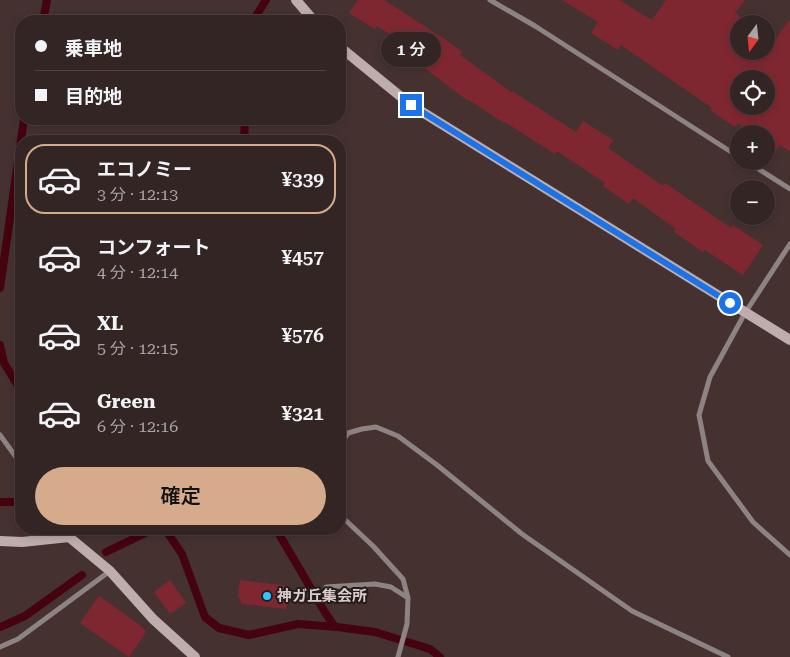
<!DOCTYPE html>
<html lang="ja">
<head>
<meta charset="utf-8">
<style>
	body { margin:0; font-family:"Roboto Serif","Noto Sans JP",serif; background:#3c2d2d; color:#f1f3f6; height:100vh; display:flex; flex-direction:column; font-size:19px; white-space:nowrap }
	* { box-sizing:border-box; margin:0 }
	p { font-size:16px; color:#a9a5a7 }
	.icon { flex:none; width:28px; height:28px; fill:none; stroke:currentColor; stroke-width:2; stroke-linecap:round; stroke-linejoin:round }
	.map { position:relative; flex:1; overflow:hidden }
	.side { position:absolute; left:15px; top:135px; width:331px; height:400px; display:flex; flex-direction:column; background:#342525; border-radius:20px; box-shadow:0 2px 8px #0003,0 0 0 1px #4e4242 }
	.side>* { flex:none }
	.guide { position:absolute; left:15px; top:15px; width:331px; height:110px; border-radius:20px; box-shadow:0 2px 8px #0003,0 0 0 1px #4e4242; display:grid; align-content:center; height:110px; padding:0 20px; background:#342525 }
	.needle { width:32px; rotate:195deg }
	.controls { position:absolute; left:730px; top:15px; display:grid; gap:10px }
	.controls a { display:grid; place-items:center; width:45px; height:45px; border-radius:50%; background:#342525; box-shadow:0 2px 8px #0003,0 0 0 1px #4e4242; font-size:25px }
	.end { position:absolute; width:22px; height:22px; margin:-11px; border:6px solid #1a73e8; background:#fff; box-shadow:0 0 0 2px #fff }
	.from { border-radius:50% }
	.bubble { position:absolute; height:35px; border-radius:18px; background:#342525; box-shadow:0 2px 8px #0003,0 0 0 1px #4e4242; font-size:16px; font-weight:600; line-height:35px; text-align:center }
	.guide b { display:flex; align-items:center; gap:18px; height:48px; font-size:19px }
	.guide b+b { border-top:1px solid #4e4242 }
	.guide i { width:12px; height:12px; background:#f1f3f6 }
	ul { padding:9px 0 0; list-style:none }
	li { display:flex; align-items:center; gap:15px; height:70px; margin:0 10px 8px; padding:0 10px; border:2px solid transparent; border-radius:20px }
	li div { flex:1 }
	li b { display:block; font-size:19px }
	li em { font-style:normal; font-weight:600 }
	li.current { border-color:#d6ab8b }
	li>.icon { width:45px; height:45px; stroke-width:1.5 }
	.action { display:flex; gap:10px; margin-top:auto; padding:10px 20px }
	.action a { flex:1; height:58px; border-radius:30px; background:#d6ab8b; color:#111; font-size:20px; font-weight:600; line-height:58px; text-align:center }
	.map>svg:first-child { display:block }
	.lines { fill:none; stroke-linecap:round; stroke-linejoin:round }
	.stream { stroke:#45020f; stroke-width:8 }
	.building { fill:#7f2731; fill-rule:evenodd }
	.street { stroke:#8e8383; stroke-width:5 }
	.secondary { stroke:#bfadad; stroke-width:10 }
	.route { stroke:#1a73e8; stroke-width:6 }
	.poi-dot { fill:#29c8ff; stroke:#251c1c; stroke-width:2 }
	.labels { text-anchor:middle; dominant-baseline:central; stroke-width:4; stroke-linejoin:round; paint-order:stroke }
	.poi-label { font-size:15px; font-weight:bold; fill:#dbcdcd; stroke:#251c1c; text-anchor:start }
</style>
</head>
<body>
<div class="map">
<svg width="790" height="657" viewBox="0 0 790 657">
	<rect width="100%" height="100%" fill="#463131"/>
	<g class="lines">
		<path class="stream" d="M43 21 47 0
			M253 21 266 0
			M244 141 245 119
			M0 288 24 119
			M0 345 4 363 21 391
			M0 502H21
			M162 529 167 532 182 554 205 617 219 628 249 635 298 624 337 627 375 632 430 649 440 657
			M276 529 326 614 335 627
			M106 552 154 529
			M0 627 25 616 82 575"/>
	</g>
	<path class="building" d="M358 0H384L443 38 462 52 460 55 511 92 512 91 576 132 583 121 613 140 608 148 663 186 665 183 731 228 733 225 763 245 743 275 705 250 703 252 674 232 676 229 633 198 629 204 603 186 605 183 557 151 555 154 505 122 504 123 469 100 468 101 427 70 410 58 415 51 377 26 375 29 349 13Z
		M562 0H619L652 20 666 0H745L735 13 750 24H739V51H766V36L774 41 790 19V152L780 145 777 150 766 143V134H753L738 123 735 127 710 110 712 108 621 45 618 50 591 33 598 22ZM739 79H766V106H739Z
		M170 580 186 603 170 614 154 592Z
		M240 580 289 586 286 609 242 604 238 595Z
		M99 596 140 625 146 632 129 657 80 623Z"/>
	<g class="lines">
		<path class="street" d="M490 0 535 26 739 157
			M746 161 790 189
			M790 244 745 313 710 377 699 415 708 461 753 522 790 555
			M0 435 21 464
			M340 445 348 433 362 429 376 427 398 436 437 465 522 534 632 611 728 657
			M340 515 373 546 403 579 408 598 407 624 398 657
			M326 587 375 584 391 587 408 598
			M0 647 18 639 110 571"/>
		<path class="secondary" d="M296 0 314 21
			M340 47 411 105 790 340
			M0 541 22 542 69 537 110 571 153 619 195 657"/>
	</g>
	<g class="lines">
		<path class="route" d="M411 105 730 303"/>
	</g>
	<circle class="poi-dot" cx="267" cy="596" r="5"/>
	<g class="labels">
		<g class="poi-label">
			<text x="277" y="596">神ガ丘集会所</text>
		</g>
	</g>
</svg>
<div class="controls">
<a><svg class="needle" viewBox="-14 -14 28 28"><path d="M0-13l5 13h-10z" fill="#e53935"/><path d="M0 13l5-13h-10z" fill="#a9a5a7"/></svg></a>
<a><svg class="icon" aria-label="locate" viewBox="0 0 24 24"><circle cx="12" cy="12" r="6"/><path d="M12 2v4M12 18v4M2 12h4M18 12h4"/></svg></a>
<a>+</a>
<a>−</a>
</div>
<i class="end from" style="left:730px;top:303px"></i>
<i class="end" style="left:411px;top:105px"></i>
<div class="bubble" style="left:381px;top:32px;width:60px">1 分</div>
<div class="guide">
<b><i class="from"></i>乗車地</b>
<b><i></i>目的地</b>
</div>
<section class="side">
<ul>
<li class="current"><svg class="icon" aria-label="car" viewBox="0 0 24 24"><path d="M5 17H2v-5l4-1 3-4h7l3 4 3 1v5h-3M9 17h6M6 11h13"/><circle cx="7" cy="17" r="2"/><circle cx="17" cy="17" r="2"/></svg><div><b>エコノミー</b><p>3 分 · 12:13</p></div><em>¥339</em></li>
<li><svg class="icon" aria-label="car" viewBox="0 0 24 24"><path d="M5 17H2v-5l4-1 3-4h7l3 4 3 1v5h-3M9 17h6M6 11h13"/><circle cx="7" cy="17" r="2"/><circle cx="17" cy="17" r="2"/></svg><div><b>コンフォート</b><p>4 分 · 12:14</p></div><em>¥457</em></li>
<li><svg class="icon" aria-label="car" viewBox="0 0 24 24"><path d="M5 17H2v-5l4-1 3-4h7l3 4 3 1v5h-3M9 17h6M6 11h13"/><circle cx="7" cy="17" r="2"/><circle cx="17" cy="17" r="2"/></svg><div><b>XL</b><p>5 分 · 12:15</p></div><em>¥576</em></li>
<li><svg class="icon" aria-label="car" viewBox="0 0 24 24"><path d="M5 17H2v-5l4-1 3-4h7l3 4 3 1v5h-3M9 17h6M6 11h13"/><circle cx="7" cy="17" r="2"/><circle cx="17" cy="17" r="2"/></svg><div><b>Green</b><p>6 分 · 12:16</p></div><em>¥321</em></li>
</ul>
<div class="action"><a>確定</a></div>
</section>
</div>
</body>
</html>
